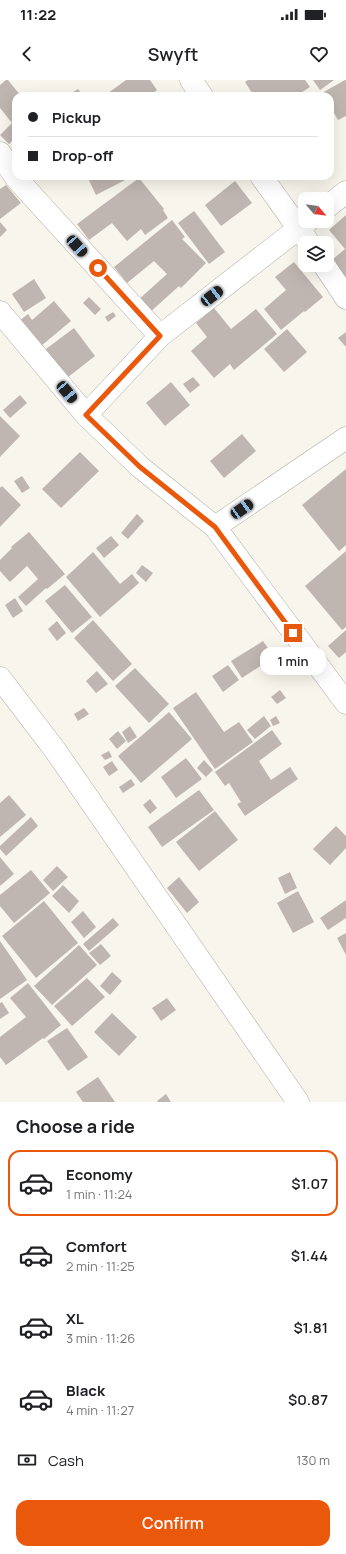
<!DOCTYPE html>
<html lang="en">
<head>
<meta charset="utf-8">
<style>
	body { margin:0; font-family:Manrope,sans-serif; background:#f2f2f2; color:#202124; height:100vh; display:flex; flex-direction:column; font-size:15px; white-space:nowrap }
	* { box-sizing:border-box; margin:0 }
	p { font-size:13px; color:#757577 }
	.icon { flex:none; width:22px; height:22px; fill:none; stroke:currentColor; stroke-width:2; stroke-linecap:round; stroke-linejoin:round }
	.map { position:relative; height:1022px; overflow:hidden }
	.panel { display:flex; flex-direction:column; background:#fff; flex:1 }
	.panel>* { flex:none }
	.guide { position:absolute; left:12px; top:12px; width:322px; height:88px; border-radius:12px; box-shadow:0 4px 16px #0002; display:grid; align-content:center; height:88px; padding:0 16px; background:#fff }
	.needle { width:26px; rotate:119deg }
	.tools { position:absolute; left:298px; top:112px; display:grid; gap:8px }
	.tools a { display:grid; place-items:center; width:36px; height:36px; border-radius:8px; background:#fff; box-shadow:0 4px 16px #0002; font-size:20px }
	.end { position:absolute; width:18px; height:18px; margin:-9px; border:5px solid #ea580c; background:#fff; box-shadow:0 0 0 2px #fff }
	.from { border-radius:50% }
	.bubble { position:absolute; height:28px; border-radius:12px; background:#fff; box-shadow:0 4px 16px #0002; font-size:13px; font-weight:600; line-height:28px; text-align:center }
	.car { position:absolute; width:12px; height:24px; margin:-12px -6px; border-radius:5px; box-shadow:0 0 3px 1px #0007; background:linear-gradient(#222 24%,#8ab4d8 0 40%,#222 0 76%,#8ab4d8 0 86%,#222 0) }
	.guide b { display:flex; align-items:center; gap:14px; height:38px; font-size:15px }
	.guide b+b { border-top:1px solid #e0e0e0 }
	.guide i { width:10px; height:10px; background:#202124 }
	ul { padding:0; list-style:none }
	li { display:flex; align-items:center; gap:12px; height:66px; margin:0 8px 6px; padding:0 8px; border:2px solid transparent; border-radius:12px }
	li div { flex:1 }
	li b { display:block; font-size:15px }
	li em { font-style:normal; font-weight:600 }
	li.current { border-color:#ea580c }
	li>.icon { width:36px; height:36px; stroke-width:1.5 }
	h2 { padding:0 16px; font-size:18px; line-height:48px }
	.pay { display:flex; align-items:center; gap:10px; height:44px; padding:0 16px; font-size:15px }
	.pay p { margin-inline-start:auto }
	.primary-button { display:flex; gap:8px; margin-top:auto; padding:8px 16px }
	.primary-button a { flex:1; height:46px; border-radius:12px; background:#ea580c; color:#fff; font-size:16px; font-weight:600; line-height:46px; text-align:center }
	.status { display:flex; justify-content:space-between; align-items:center; height:28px; padding:0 20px; background:#fff; direction:ltr }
	.status svg { height:11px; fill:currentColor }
	header { display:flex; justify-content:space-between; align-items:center; height:52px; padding:0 16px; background:#fff; font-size:18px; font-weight:600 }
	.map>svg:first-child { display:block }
	.building { fill:#bfb5b1 }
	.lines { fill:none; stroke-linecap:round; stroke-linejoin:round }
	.street-casing { stroke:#b1aea5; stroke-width:23 }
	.street { stroke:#fff; stroke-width:22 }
	.route { stroke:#ea580c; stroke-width:5 }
</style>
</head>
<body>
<div class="status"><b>11:22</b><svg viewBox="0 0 49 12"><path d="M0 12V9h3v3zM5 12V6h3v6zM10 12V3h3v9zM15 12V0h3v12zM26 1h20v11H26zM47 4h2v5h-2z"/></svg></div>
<header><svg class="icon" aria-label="back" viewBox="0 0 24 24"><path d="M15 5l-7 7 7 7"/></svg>Swyft<svg class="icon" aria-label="heart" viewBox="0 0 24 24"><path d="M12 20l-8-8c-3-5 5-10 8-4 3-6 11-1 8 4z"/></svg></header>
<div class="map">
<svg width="346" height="1022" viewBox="0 0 346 1022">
	<rect width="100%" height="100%" fill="#f8f5ec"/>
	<path class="building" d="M6 0H8L21 16H16V57L9 64 0 55 12 43 0 28V5Z
		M126 0H150L157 10 149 16H104Z
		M248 0H305L310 7 296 16H254L245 2Z
		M313 0H334L320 10Z
		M345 0H346V36L338 40 330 26V16H324L322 13Z
		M78 9 83 16H67Z
		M87 96H133L96 115Z
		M139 98 164 129 163 130 168 138 145 155 141 149 127 161 112 143 89 160 77 144Z
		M235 101 252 123 221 146 205 125Z
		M6 105 21 123 0 139V109Z
		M194 131 225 172 209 184 178 143Z
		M346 135V197L332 180 345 169 329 150Z
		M172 140 185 157 182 159 206 183 181 208 179 206 148 234 137 221 167 194 154 181 127 203 114 187Z
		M0 142 7 150 0 157Z
		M294 182 323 217 305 232 304 231 281 250 264 229 286 210 275 197Z
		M34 199 46 218 24 232 12 214Z
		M89 217 101 229 95 235 83 223Z
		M54 221 71 241 35 271 14 245 28 234 32 240Z
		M214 228 231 249 256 229 277 254 234 290 230 284 214 298 191 271 207 257 196 243Z
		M113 232 116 236 108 242 105 237Z
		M74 248 95 276 63 301 42 272Z
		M287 249 307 272 284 292 264 269Z
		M346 252V267L338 258Z
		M193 297 200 305 190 313 183 304Z
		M171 302 190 325 165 346 146 323Z
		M20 315 27 323 10 338 3 330Z
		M0 336 20 356 0 377Z
		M242 354 256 371 224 398 210 381Z
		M80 372 99 391 61 428 42 409Z
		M346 389V465L339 471 302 425Z
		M22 396 30 408 22 413 14 401Z
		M2 406 21 425 0 447V408Z
		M137 434 144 441 128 459 121 453Z
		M29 452 65 494 47 509 46 508 26 526 18 517 38 499 27 486 10 502 0 491V480L12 468 11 467Z
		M111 456 119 465 104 478 96 468Z
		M346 471V547L342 550 305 506Z
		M93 472 120 504 132 494 139 503 100 537 66 497Z
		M142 485 153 493 146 502 136 493Z
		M65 505 92 537 72 553 45 521Z
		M15 518 23 531 13 538 5 525Z
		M93 540 132 584 113 601 74 558Z
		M57 541 66 553 57 561 48 549Z
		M346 550V572L339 578 328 566Z
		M263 561 274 577 242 598 231 581Z
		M228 585 239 600 223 612 212 596Z
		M135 588 169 624 149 643 115 606Z
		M97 591 108 604 96 613 86 601Z
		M280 610 286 618 277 624 271 617Z
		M196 612 224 652 239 642 253 662 215 689 173 628Z
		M84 628 89 634 78 641 74 634Z
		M169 632 192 659 141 703 118 676Z
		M264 636 271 646 255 659 247 650Z
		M276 636 280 643 273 646 270 640Z
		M130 646 137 657 128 663 122 652Z
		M272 650 282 664 259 681 271 700 290 687 298 699 245 736 237 724 241 722 229 703 225 706 215 692Z
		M118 651 126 661 117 669 109 659Z
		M109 671 112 677 105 680 101 675Z
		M186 678 202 699 176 718 161 697Z
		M204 680 213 690 206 697 197 688Z
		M112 681 118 690 109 696 103 687Z
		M131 699 135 705 123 713 119 707Z
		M199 710 214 730 162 767 148 747Z
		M9 715 26 735 0 757V723Z
		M150 719 157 728 150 734 143 725Z
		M215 731 238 760 199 791 176 762Z
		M31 737 38 746 6 776 0 769V766Z
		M336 746 346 756V768L330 785 313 769Z
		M0 777 14 794 0 806Z
		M57 786 68 797 53 811 43 800Z
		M31 790 50 813 14 843 0 826V815Z
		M290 792 297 808 285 814 278 798Z
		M179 797 199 822 187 833 167 808Z
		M63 805 79 821 69 833 52 816Z
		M298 811 314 842 293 853 277 823Z
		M346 820V838L328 850 320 838Z
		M44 821 78 863 36 898 2 856Z
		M83 831 96 847 84 858 71 842Z
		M113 838 119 845 89 871 83 864Z
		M346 853V875L337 858Z
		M0 861 27 900 0 919Z
		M101 864 111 876 100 885 89 873Z
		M79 865 97 885 52 925 34 906Z
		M112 892 122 901 110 915 100 906Z
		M87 898 105 917 72 946 54 926Z
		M28 903 61 945 44 959 43 958 6 985 0 977V957L26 937 10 918Z
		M167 918 176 930 161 941 152 928Z
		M2 922 9 933 0 939V923Z
		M112 933 137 957 119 976 94 952Z
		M67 948 88 977 68 991 47 961Z
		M98 997 115 1022H83L76 1012Z
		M166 1014 171 1022H158L157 1021Z"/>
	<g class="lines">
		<g class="street-casing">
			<path id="street" d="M191 0 202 16
				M0 73 16 98 160 256
				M261 96 309 163
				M327 127 346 112
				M308 141 160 256 86 335 140 387 215 447 346 623
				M324 185 346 218
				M0 232 86 335
				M215 447 346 358
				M0 598 55 670 298 1022"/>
		</g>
		<use href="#street" class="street"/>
	</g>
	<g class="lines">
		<path class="route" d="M98 188 160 256 86 335 140 387 215 447 293 553"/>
	</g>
</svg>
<div class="tools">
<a><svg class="needle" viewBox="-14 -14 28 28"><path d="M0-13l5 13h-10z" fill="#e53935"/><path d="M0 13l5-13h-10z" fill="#757577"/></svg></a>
<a><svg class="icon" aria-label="layers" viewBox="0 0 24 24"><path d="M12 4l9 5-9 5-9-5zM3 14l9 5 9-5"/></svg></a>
</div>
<i class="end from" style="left:98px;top:188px"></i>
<i class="end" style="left:293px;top:553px"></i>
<div class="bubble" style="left:260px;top:567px;width:66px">1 min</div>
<i class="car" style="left:77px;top:166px;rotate:138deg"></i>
<i class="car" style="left:212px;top:216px;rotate:52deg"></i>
<i class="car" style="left:67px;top:312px;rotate:140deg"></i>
<i class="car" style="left:242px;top:429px;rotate:56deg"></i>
<div class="guide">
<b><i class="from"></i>Pickup</b>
<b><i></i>Drop-off</b>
</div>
</div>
<section class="panel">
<h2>Choose a ride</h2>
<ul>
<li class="current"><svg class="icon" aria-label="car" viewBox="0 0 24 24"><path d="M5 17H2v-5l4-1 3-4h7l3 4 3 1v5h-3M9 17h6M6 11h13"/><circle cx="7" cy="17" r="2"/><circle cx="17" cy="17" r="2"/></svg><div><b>Economy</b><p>1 min · 11:24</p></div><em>$1.07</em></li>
<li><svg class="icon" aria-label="car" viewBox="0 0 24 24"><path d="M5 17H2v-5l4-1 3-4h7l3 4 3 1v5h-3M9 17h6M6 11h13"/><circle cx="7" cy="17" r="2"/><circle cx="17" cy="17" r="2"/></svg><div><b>Comfort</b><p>2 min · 11:25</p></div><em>$1.44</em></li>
<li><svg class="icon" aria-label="car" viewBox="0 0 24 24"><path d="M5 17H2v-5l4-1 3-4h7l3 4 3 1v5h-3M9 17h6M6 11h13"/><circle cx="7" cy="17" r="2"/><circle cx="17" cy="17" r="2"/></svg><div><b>XL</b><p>3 min · 11:26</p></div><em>$1.81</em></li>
<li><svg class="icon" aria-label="car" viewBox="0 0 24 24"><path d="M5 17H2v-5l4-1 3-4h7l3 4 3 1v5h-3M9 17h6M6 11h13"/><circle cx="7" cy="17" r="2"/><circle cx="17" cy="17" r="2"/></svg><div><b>Black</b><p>4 min · 11:27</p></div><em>$0.87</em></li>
</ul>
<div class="pay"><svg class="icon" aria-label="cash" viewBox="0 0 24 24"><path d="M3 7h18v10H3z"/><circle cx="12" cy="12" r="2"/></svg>Cash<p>130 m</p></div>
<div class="primary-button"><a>Confirm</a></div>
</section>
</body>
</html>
